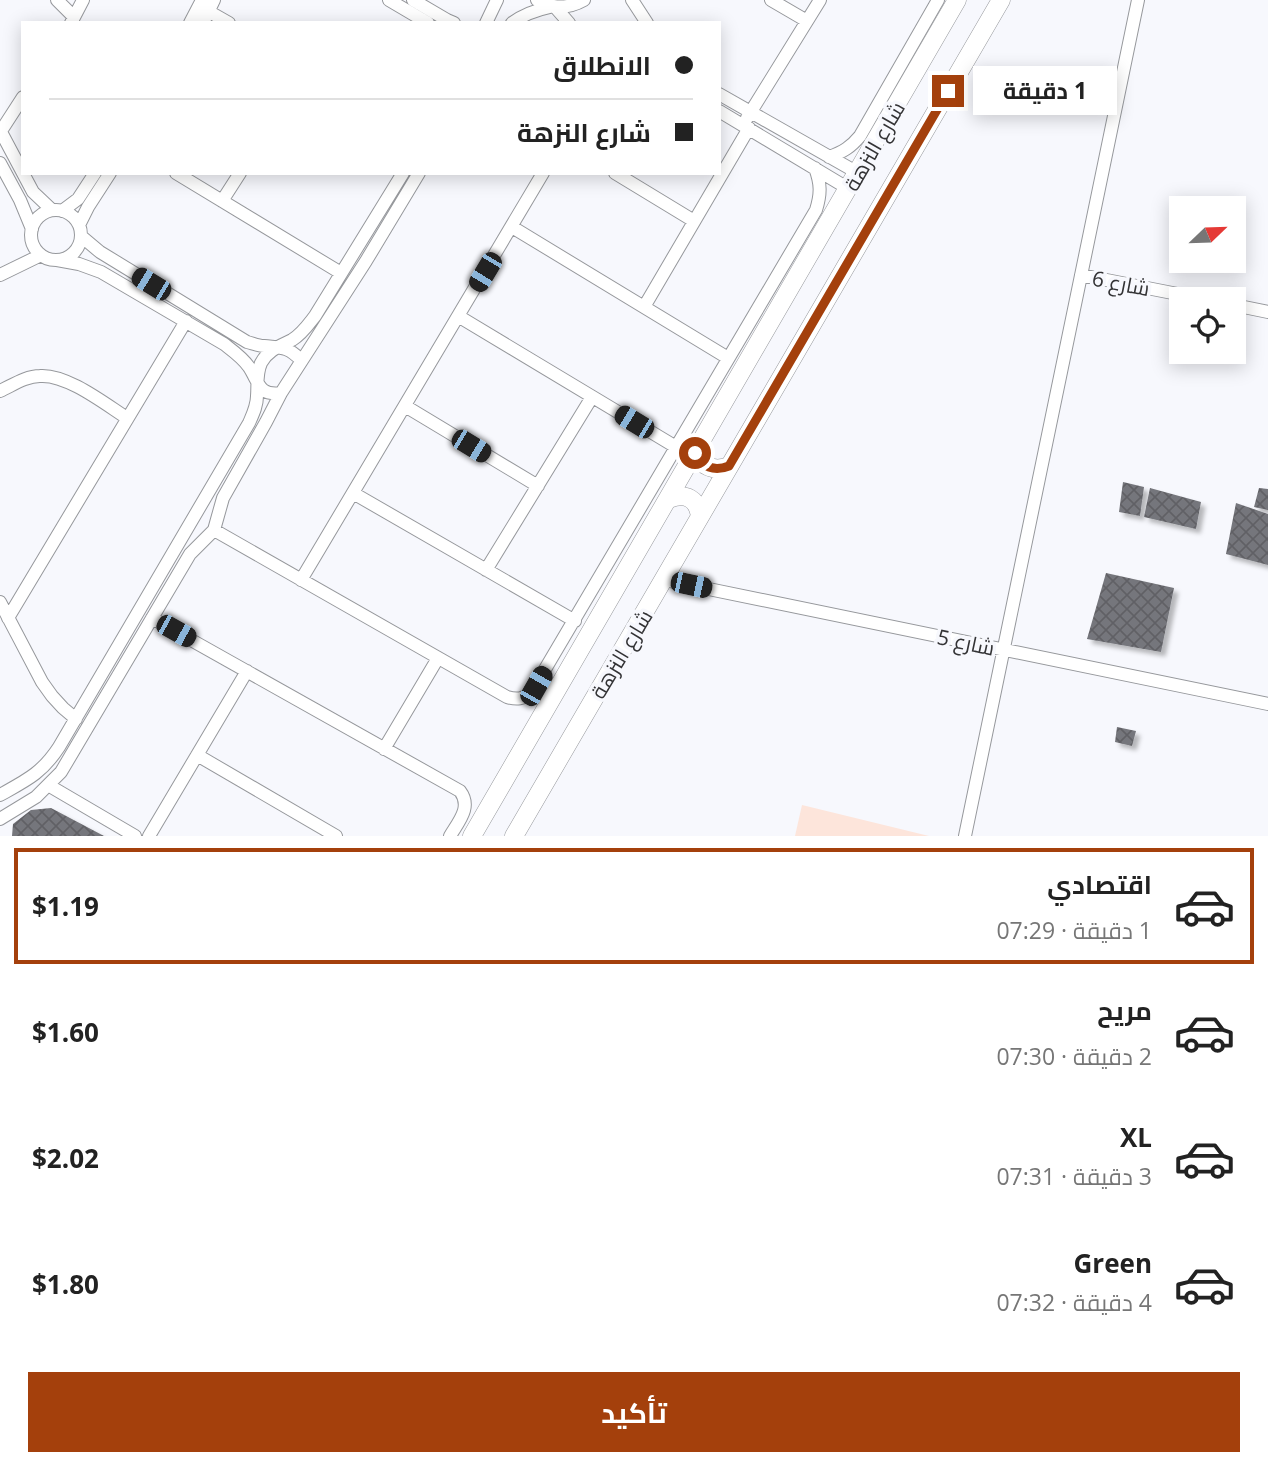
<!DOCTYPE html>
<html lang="ar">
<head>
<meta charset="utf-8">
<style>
	body { margin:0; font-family:"Open Sans",Cairo,sans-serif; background:#f6f6f6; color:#222; direction:rtl; height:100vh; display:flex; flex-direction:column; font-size:26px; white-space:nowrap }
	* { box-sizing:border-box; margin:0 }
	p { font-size:23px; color:#767676 }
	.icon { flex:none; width:38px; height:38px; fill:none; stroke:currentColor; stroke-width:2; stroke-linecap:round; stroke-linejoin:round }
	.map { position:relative; height:836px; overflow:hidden; direction:ltr }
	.sheet { display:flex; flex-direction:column; background:#fff; flex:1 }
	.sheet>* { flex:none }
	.guide { position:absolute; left:21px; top:21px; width:700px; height:154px; border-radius:0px; box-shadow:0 4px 18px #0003; direction:rtl; display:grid; align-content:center; height:154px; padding:0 28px; background:#fff }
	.needle { width:46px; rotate:67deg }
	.controls { position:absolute; left:1169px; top:196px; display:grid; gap:14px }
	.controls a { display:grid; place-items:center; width:77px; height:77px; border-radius:0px; background:#fff; box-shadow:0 4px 18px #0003; font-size:35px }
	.end { position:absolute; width:32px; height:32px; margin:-16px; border:9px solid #a4400c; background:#fff; box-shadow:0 0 0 4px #fff }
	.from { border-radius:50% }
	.bubble { position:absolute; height:49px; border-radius:0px; background:#fff; box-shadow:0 4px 18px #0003; font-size:23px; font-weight:700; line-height:49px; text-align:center; direction:rtl }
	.car { position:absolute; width:21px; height:42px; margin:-21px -10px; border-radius:9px; box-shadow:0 0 5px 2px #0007; background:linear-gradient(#222 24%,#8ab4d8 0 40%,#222 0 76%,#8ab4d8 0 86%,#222 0) }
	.guide b { display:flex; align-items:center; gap:24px; height:66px; font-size:26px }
	.guide b+b { border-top:2px solid #e0e0e0 }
	.guide i { width:18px; height:18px; background:#222 }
	ul { padding:12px 0 0; list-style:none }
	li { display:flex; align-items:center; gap:21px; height:116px; margin:0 14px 10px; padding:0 14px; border:4px solid transparent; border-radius:0px }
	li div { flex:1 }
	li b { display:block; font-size:26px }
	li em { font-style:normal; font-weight:700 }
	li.current { border-color:#a4400c }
	li>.icon { width:63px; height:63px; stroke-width:1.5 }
	.button { display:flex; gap:14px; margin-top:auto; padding:14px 28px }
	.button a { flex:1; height:80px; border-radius:0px; background:#a4400c; color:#fff; font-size:28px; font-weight:700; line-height:80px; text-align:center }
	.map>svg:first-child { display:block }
	.pitch { fill:#fde5db }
	.building { fill:url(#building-cross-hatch); filter:url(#shadow) }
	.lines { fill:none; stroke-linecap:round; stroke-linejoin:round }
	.minor-casing { stroke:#96989c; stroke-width:14 }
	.secondary-casing { stroke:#96989c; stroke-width:19 }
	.minor { stroke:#fff; stroke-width:12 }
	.secondary { stroke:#fff; stroke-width:18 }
	.route { stroke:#a4400c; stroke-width:9 }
	.labels { text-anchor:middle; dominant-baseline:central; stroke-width:7; stroke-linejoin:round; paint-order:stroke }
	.street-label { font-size:21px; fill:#333335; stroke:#f7f8fd }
</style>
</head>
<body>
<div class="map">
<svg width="1268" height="836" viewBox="0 0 1268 836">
	<defs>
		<pattern id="building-cross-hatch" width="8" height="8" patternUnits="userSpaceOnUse" patternTransform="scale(1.75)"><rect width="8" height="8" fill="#75767b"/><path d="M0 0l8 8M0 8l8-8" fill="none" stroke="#616166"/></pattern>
		<filter id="shadow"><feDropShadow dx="4.5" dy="4.5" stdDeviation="2" flood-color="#0004"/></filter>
	</defs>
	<rect width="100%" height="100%" fill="#f7f8fd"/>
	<path class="pitch" d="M802 805 929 836H795Z"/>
	<path class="building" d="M1123 482 1144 487 1140 516 1119 512Z
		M1150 488 1201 502 1196 529 1144 517Z
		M1259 488 1268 489V510L1254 507Z
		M1236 503 1268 514V565L1226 554Z
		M1106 573 1174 588 1161 652 1087 639Z
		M1117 727 1136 731 1132 746 1115 742Z
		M51 808 104 836H12L13 824 31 810Z"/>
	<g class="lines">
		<g class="minor-casing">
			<path id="minor" d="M57 0 74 17
				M389 0 428 23
				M413 0 447 20 454 23
				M537 0C553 9 568 9 584 0
				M632 0 647 23
				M771 0 807 21
				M199 6 229 23
				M555 7 569 23
				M71 23 83 0
				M190 23 202 0
				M203 23 214 0
				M486 23 497 0
				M512 23C524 14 536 10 550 7
				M719 94 858 173
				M719 111 849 189
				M747 118 820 0
				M0 130 33 192 52 210
				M1 131 23 97
				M829 157C843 152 851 147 860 136L938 0
				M0 163 20 200 32 229
				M176 173 341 273
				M615 173 694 221
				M222 201 240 173
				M31 235a25 25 0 1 1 50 0a25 25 0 1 1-50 0Z
				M62 211 78 199 95 173
				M79 225 88 207 110 173
				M512 227 728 358
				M81 236 100 252 247 342C252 343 258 346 264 346 282 348 287 346 301 360
				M57 260 79 264 101 272 224 344C233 351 242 357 249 367 259 382 258 396 281 393
				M0 275 41 255
				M1081 275 1203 299
				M1234 305 1268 312
				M644 307 749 128
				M458 316 676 447
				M0 391C13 385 26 376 40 376 67 374 105 404 127 418
				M405 406 538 486
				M353 493 575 621
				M214 530 507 697C517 700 523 699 531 693L816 210C821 194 821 184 815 168
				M486 570 592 397
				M301 580 543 173
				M665 580 1268 704
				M0 602 42 682 52 696 63 708 76 719
				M8 618 186 321
				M152 618 460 791C472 807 459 821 450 836
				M384 749 438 658
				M197 755 336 836
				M48 785 135 836
				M0 795C27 780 42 773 59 747L249 423C253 414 257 406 257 396 258 385 256 374 261 363 268 350 280 346 292 340 302 334 308 325 315 316L403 173
				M0 819 36 797 61 772 190 554 214 530 223 498 266 422 281 393 366 261 419 173
				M149 836 247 671
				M965 836 1138 0"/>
		</g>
		<g class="secondary-casing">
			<path id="secondary" d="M695 453C702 467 714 472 729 466
				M669 499C686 492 698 499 700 517
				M472 836 957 0
				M514 836 1001 0"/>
		</g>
		<use href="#minor" class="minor"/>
		<use href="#secondary" class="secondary"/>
	</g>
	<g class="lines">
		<path class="route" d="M695 453C702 467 714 472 729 466L948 91"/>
	</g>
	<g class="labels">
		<g class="street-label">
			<text transform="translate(874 146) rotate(-60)">شارع النزهة</text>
			<text transform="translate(1121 283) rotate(11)">شارع 6</text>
			<text transform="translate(966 642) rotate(12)">شارع 5</text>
			<text transform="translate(621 654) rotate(-59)">شارع النزهة</text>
		</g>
	</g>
</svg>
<div class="controls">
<a><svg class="needle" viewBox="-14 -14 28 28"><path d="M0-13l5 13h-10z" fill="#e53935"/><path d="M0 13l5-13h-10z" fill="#767676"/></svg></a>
<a><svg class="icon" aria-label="locate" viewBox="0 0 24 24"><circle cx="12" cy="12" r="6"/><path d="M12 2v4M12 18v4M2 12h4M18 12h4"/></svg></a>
</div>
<i class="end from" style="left:695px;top:453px"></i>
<i class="end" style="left:948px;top:91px"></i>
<div class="bubble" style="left:973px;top:66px;width:144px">1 دقيقة</div>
<i class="car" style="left:485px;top:272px;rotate:211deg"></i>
<i class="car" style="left:151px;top:284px;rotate:301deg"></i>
<i class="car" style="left:634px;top:422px;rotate:301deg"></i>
<i class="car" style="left:471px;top:446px;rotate:121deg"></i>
<i class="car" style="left:691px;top:585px;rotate:102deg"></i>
<i class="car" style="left:176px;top:631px;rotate:119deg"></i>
<i class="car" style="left:536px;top:686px;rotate:30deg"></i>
<div class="guide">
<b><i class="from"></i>الانطلاق</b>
<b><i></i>شارع النزهة</b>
</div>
</div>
<section class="sheet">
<ul>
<li class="current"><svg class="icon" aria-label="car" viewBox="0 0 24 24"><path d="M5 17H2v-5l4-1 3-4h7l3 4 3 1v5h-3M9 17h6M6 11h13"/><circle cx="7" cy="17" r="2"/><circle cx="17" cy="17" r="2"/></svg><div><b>اقتصادي</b><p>1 دقيقة · 07:29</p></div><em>$1.19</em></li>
<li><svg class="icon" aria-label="car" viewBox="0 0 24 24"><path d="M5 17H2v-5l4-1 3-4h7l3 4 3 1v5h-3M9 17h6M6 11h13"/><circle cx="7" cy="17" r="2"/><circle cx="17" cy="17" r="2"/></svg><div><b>مريح</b><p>2 دقيقة · 07:30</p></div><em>$1.60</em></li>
<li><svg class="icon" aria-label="car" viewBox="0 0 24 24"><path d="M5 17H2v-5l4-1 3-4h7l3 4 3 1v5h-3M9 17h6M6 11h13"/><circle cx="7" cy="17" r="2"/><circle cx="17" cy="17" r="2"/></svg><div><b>XL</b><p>3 دقيقة · 07:31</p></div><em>$2.02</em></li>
<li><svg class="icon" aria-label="car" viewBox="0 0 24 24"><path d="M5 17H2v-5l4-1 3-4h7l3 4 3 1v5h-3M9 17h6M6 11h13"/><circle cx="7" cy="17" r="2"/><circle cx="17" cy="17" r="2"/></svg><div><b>Green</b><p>4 دقيقة · 07:32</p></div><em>$1.80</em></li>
</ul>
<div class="button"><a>تأكيد</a></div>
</section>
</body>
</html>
